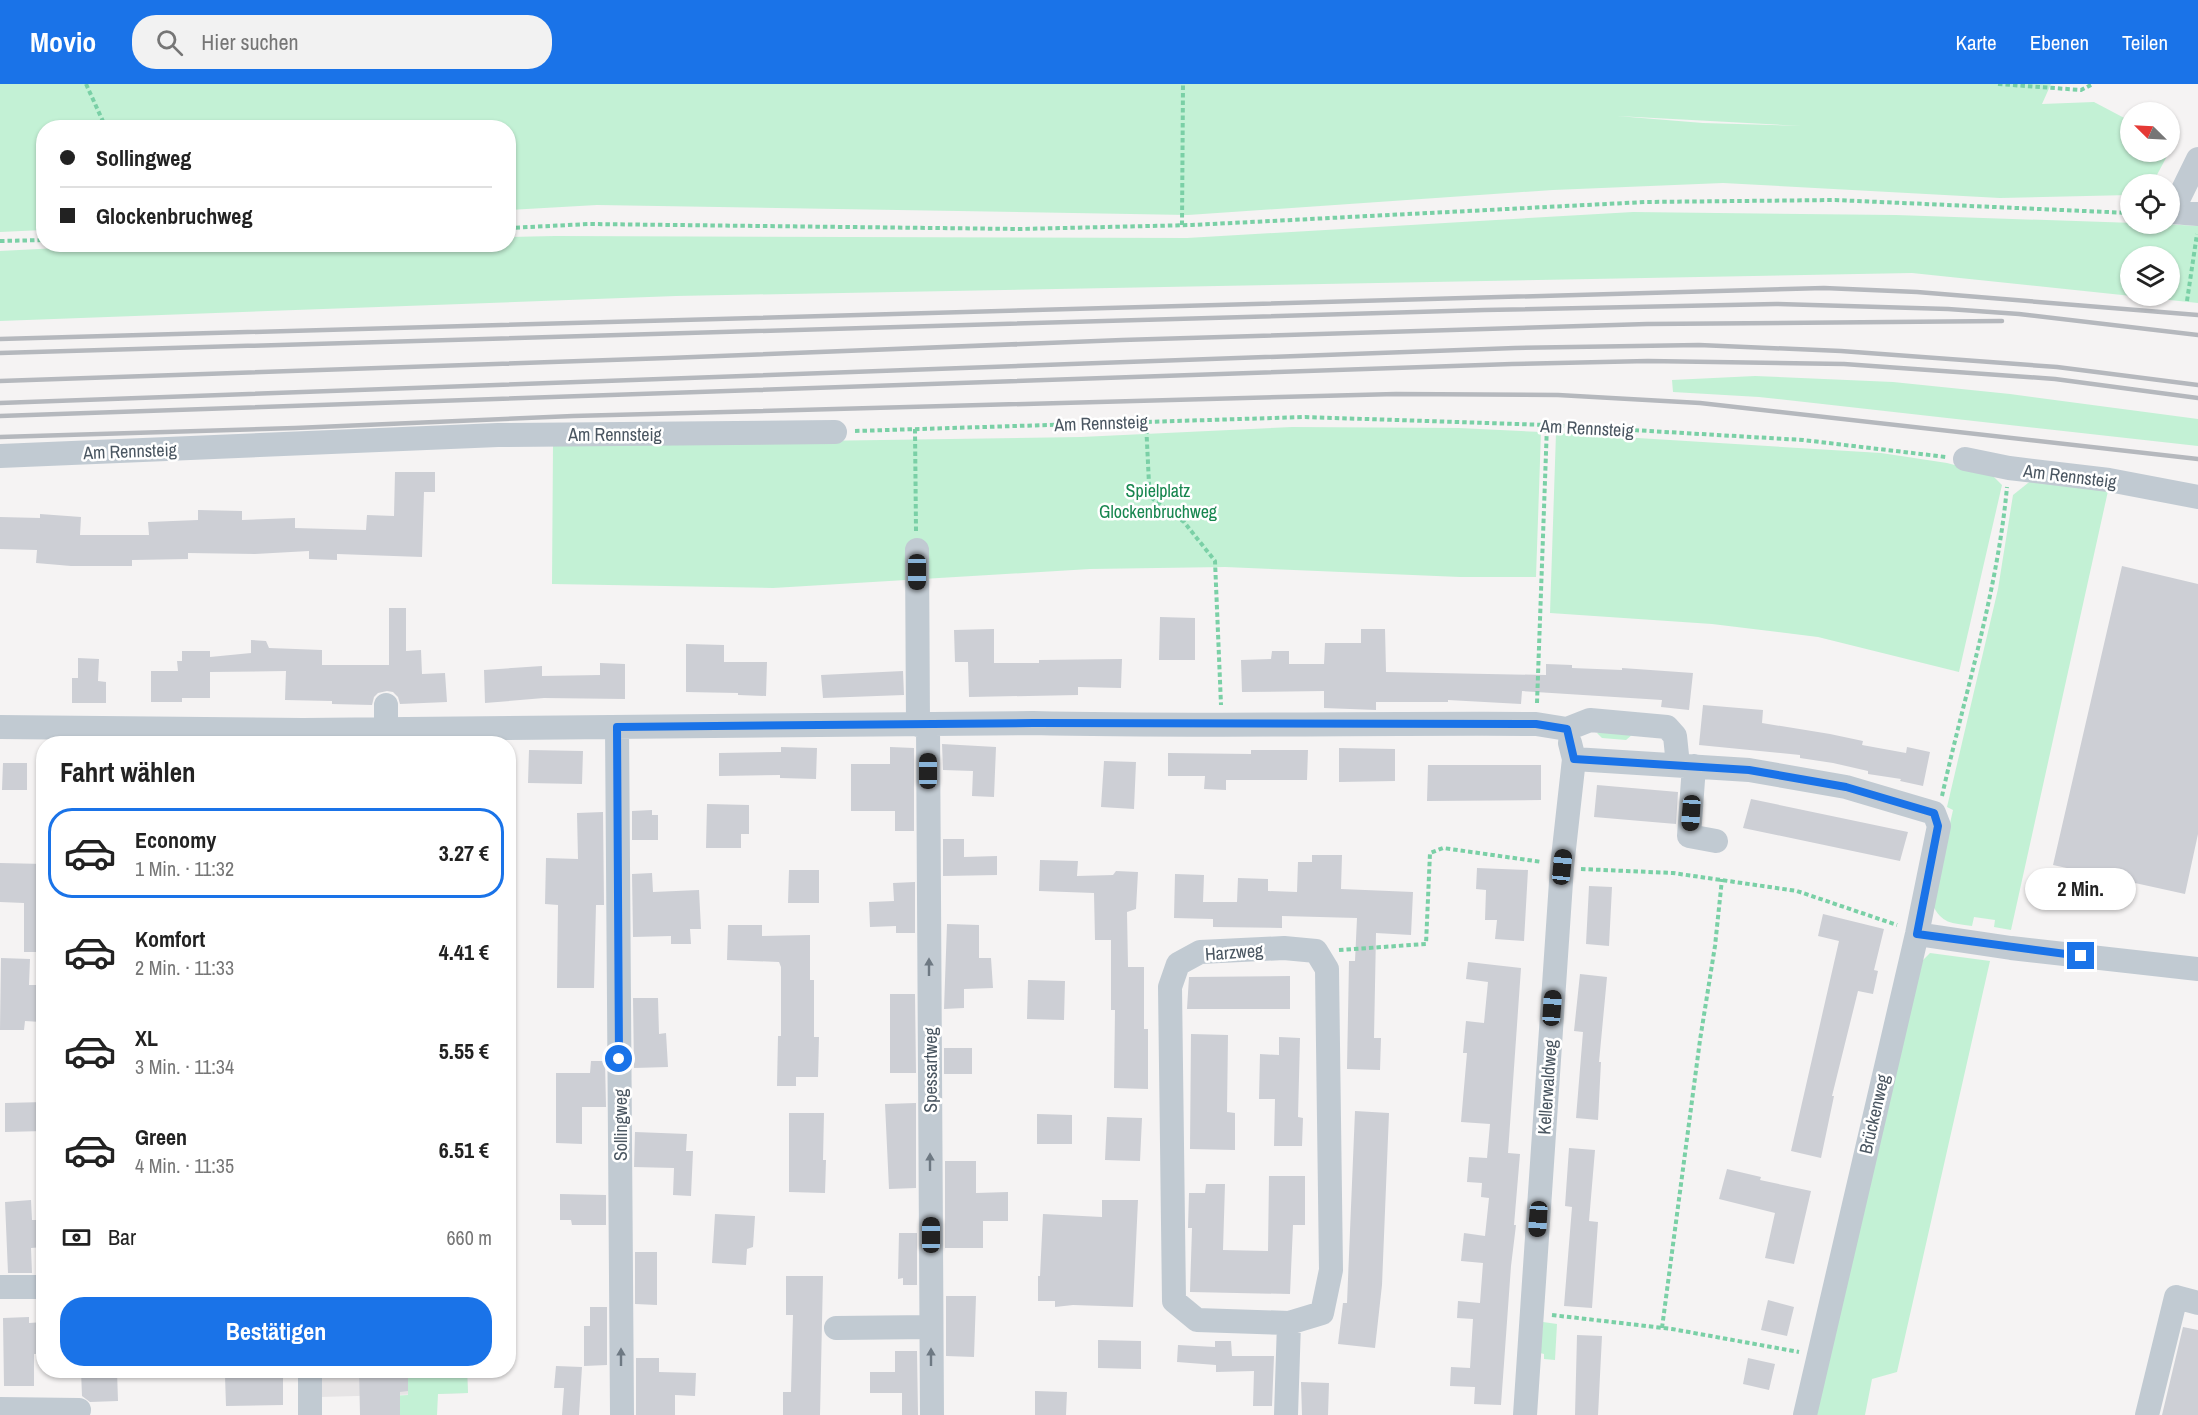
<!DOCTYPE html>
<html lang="de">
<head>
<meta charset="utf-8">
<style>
	body { margin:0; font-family:"Archivo Narrow",sans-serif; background:#f2f2f2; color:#222; height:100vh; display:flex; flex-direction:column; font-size:22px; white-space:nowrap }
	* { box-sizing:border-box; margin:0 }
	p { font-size:20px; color:#767676 }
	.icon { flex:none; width:33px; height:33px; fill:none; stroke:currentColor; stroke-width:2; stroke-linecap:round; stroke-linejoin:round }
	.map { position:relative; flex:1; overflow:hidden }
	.drawer { position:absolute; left:36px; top:652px; width:480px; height:642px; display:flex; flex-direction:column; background:#fff; border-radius:24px; box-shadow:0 2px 4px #0004 }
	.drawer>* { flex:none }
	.top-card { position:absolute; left:36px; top:36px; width:480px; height:132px; border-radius:24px; box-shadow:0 2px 4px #0004; display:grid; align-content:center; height:132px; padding:0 24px; background:#fff }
	.needle { width:39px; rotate:294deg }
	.controls { position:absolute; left:2120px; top:18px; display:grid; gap:12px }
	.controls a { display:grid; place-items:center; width:60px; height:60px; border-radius:50%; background:#fff; box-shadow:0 2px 4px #0004; font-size:30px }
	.end { position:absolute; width:27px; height:27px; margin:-14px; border:8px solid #1a73e8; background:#fff; box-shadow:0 0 0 3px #fff }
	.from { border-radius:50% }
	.bubble { position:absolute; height:42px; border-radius:21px; background:#fff; box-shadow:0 2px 4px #0004; font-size:20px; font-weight:800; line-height:42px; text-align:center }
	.car { position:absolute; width:18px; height:36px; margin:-18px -9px; border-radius:8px; box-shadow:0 0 4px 2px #0007; background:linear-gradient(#222 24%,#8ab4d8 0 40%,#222 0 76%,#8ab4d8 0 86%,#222 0) }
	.top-card b { display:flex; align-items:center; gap:21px; height:57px; font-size:22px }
	.top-card b+b { border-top:2px solid #e0e0e0 }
	.top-card i { width:15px; height:15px; background:#222 }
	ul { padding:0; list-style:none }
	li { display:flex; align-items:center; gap:18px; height:90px; margin:0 12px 9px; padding:0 12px; border:3px solid transparent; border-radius:24px }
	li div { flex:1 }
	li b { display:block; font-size:22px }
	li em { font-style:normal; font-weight:800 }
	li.current { border-color:#1a73e8 }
	li>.icon { width:54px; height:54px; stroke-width:1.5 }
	h2 { padding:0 24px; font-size:27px; line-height:72px }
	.pay { display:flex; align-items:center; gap:15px; height:66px; padding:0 24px; font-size:22px }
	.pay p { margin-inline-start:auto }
	.primary-button { display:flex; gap:12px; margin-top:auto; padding:12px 24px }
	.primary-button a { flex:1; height:69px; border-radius:24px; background:#1a73e8; color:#fff; font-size:24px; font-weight:800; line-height:69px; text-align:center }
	header { display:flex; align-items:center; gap:36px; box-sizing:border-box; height:84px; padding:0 30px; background:#1a73e8; color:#fff }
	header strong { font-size:28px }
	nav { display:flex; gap:33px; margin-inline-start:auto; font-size:21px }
	.search { width:420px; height:54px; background:#f2f2f2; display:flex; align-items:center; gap:15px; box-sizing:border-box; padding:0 21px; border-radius:24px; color:#767676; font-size:22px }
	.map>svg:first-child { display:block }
	.education { fill:#e6e4e5 }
	.green { fill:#c3f1d5; fill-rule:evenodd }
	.building { fill:#cdcfd5 }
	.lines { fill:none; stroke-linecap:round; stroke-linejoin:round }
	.path { stroke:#7ad0a6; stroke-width:4; stroke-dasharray:4.5 3; stroke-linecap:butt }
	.minor { stroke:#c1cad2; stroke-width:24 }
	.rail { stroke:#b5b8bd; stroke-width:4.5 }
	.oneway { fill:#6e7983 }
	.route { stroke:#1a73e8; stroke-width:8 }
	.labels { text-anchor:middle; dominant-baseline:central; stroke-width:5; stroke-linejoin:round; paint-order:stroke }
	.street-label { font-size:18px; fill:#4a5661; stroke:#fff }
	.park-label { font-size:18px; fill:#17864f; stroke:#fff }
</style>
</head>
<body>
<header>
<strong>Movio</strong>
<div class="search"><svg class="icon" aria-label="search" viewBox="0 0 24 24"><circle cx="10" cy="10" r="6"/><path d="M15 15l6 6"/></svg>Hier suchen</div>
<nav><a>Karte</a><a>Ebenen</a><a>Teilen</a></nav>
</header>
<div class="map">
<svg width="2198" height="1331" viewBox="0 0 2198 1331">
	<rect width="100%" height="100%" fill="#f5f3f3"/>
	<path class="education" d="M320 1287H467L468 1309 320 1313Z"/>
	<path class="green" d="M0 0H2051L2042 20 2094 18 2130 37V68H2169V59L2173 61 2152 100H2130V111L2000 114 1723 99 1553 106 1188 131 597 121 509 126 508 44H44L43 146 0 148ZM1617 32 1803 42H1804L1703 39Z
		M1633 128 1896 131 2164 140 2198 142V219L1912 189 676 212 0 237V167L135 160H508L509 153 555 152 1187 154ZM2130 172H2169V212H2130Z
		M1755 292 1893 298 2010 310 2198 335V362L1759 313 1673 308 1672 296Z
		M1292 343 1459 344 1541 348 1536 493H1460L1225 483 1090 485 773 504 552 500 553 361 1081 353Z
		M1556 349 1881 369 1947 379 1992 391 2002 401 1959 588 1818 553 1712 540 1550 529Z
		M2033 395 2108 407 2011 846 1994 843 1995 836 1974 833 1972 842C1951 839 1942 840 1932 820L1953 726 1947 723 1998 505 2013 411Z
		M1602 647 1633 650 1626 656 1602 654 1597 649Z
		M1930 869 1990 877 1897 1288 1872 1295 1865 1331H1813L1919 880Z
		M1543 1238 1557 1240 1555 1276 1544 1275V1270L1540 1269Z
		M408 1287H467L468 1309 438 1310 437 1331H400L388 1312 408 1311Z"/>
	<path class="building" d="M395 388H435V408H424L422 473 337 470V476L309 475V467L255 470 188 469V475L132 476V482H71L36 479 37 466 0 465V433L40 434V430L81 433 80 451H149L148 438 198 436V426L242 427V436L295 434V444L366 446 367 431 394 432Z
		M2122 482 2198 500V750L2185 810 2053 781Z
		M389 524H406V567L421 566 422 590 445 589 447 618 400 620 398 613 393 608 387 607 378 609 374 613 372 621 332 620V617L285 616 286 587 210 588V614H182V618H151V587H178L177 577H182V567H210V573L251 569V556L266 557 269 564 322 566V581H389Z
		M1160 533 1195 534V576H1159Z
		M994 545V579H1039V576L1122 575 1121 604 1078 603V611L969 613 968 578H955L954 546Z
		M1361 545H1385L1386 588 1546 591V580L1572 581V584L1622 586V584L1693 589 1689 626 1661 623 1662 616 1522 607 1521 620 1448 616V618H1376V626L1324 624V607L1242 608 1241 576 1271 575 1272 567H1289V580H1324L1325 559H1361Z
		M686 560 724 561V578H767L766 612 738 611V609L686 608Z
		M78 574 99 575 98 597 106 598V619H72V594H78Z
		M600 579 625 580V615L544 614 485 619 484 586 542 582V592L600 591Z
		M903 587 904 611 823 614 821 591Z
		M1703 621 1763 626 1762 639 1830 650 1863 657 1862 661 1906 669 1907 663 1930 668 1923 702 1900 697 1901 695 1868 690V687L1833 679 1800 674V671L1699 661Z
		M942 660 996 663 994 713 972 712 973 687 943 686Z
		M781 663 817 664 816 695 780 694V691L719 692V669L781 668Z
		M890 663 914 664V747H895V727H851V680H890Z
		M1339 664 1395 665V697L1339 698Z
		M529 666 583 667 582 700 528 699Z
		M1251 666H1308L1307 696H1226V706L1204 705 1205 692H1168V669L1251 670Z
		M1104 677 1136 678 1134 725 1101 723Z
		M3 679H27V706H2Z
		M1428 681H1541V716L1427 717Z
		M1597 701 1678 708 1676 740 1594 733Z
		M1751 715 1908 748 1900 777 1743 744Z
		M707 720 749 721V750H741V764H706Z
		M652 726V731H658V756H632V727Z
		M603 728 604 821H596L594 904H557L558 821 545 820 546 774 578 775 577 729Z
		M943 755H964V773L997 772V791L943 792Z
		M1312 771H1342L1341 805 1413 808 1411 851 1376 849 1374 954H1381L1380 986 1347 985 1349 877H1355L1357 834 1282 832V844L1213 843V835L1174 834 1175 790 1204 791 1203 818H1237L1238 794 1268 795V807L1297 808 1298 778H1312Z
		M1040 776 1078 777 1077 792 1113 791 1116 787 1138 788 1136 825 1127 828 1128 883H1144V945H1148V1005L1114 1004 1115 926H1111V856H1095L1094 809 1039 807Z
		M0 779 44 780V868H24V819L0 818Z
		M1477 784 1528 786 1524 857 1495 855 1497 836H1485L1486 806 1476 805Z
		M789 786H819V819H788Z
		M652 789 653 808 699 806 701 845H690L691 860H671V852L633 853 632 790Z
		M915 798V849H896V842L870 843 869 818 894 817 893 799Z
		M1589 802 1612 803 1609 862 1586 860Z
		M1823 830 1884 845 1874 886 1878 887 1873 910 1858 907 1832 1012H1834L1821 1074 1791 1067 1839 857 1818 852Z
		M947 840 979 841V874H991L993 904 964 905V924L944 925Z
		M728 841H762V852L810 851V896H814V953H819L818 993H796V1002H777L778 952H781V883L779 878 727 876Z
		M1 874 30 875 29 901H44V925H41V938L25 937 24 946H0Z
		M1468 878 1521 884 1508 1069 1520 1070 1514 1141H1516L1511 1182 1501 1321 1474 1320 1475 1303 1450 1302 1451 1283 1470 1284 1473 1235 1457 1234 1458 1217 1480 1219 1483 1179 1461 1177 1464 1149 1485 1152 1489 1114 1481 1113 1482 1099 1467 1098 1469 1073 1487 1074 1490 1040 1461 1038 1467 969H1463L1466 937 1484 939 1488 898 1466 895Z
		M1580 890 1607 893 1599 978H1601L1598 1036 1576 1034 1583 948 1574 947Z
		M1290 892V925H1187L1189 893Z
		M1028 896 1065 897 1064 936 1027 935Z
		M890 910H915L916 989H890Z
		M633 914H658L659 950 666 949 668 983 634 984Z
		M1191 950 1228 951 1227 1028 1235 1029V1066L1190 1065Z
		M1279 953 1300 954 1298 1033 1303 1034 1302 1062H1274L1275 1015H1259L1260 970 1279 971Z
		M944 964H972V990H944Z
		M591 977H605L606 1023H582V1060L556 1059V989H590Z
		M44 1018V1047L5 1048V1019Z
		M916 1019V1104L889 1105 885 1020Z
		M1355 1027 1389 1029 1382 1201 1375 1264 1338 1260 1343 1219H1347Z
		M789 1029H824L823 1076H826L825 1109 789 1108Z
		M1037 1030 1072 1031V1060H1037Z
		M1107 1033 1142 1034 1140 1077 1105 1076Z
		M635 1048 687 1050 686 1067H693L691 1112 673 1111 674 1084 634 1083Z
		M1569 1064 1595 1066 1589 1137 1598 1138 1592 1224 1564 1222 1572 1123 1565 1122Z
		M945 1077H976V1109L1008 1108V1137H983V1164H945Z
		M1727 1085 1761 1093 1760 1096 1811 1107 1794 1180 1765 1174 1775 1129 1719 1115Z
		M1269 1092H1305V1141H1293L1290 1210 1190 1208 1192 1144H1188L1189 1109H1205L1206 1100H1225L1223 1166 1268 1167Z
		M560 1110 606 1111V1141H572L571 1136H560Z
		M31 1116 32 1136H44V1163L31 1164 32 1189H8L5 1118Z
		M1102 1116H1138L1133 1223 1073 1221 1055 1223V1217H1038V1192H1040L1043 1130 1102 1133Z
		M715 1130 755 1132 753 1163 747 1165 746 1181 712 1179Z
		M899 1149H917V1201H903V1194L898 1195Z
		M635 1168H657V1221L635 1220Z
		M786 1192H823L820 1331H783V1308H791L793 1231H786Z
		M946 1212H976L974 1273 946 1272Z
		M1768 1216 1794 1223 1787 1252 1761 1246Z
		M590 1223H607V1281L584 1282V1242H590Z
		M29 1233V1239L44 1238V1270H34V1302H4L3 1234Z
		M2183 1243 2198 1246V1331H2162Z
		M1577 1251 1602 1252 1598 1331H1575Z
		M1098 1256 1141 1257V1285L1098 1284Z
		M1215 1257H1231L1232 1272H1274L1272 1322H1253L1254 1287 1216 1288V1281L1177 1278 1178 1261 1215 1263Z
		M895 1267H917L918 1331H902V1309H870V1288H895Z
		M636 1274H659V1288L696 1289 695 1312 675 1311V1331H636Z
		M1748 1274 1775 1280 1769 1306 1743 1300Z
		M556 1282 582 1283 579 1331H562L564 1304H554Z
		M81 1287H117L118 1317 90 1318 82 1312Z
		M359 1287H408V1307L400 1308V1331H360Z
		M225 1292H283V1321L226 1322Z
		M1301 1298 1329 1299 1328 1331H1302Z
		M1035 1307 1067 1308 1066 1331H1035Z"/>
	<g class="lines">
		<path class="path" d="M86 0 106 44
			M1998 0 2081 6 2093 0
			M1182 141 1183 0
			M508 144 589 140 1020 145 1192 141 1645 118 1835 116 2130 129
			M0 157 44 156
			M2187 217 2197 150
			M1146 338 1149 400 1153 415 1184 438 1215 477 1221 621
			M915 345 916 447
			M855 347 1305 333 1547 341 1803 356 1946 373
			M1537 619 1547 341
			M1942 712C1965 608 1997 510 2007 403
			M1581 785 1673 789 1797 807 1897 841
			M1339 866 1426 860 1430 769 1443 764 1542 778
			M1552 1231 1672 1245 1799 1268
			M1662 1244 1700 956 1715 862 1722 795"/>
		<path class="minor" d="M2198 75 2172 128 2198 130
			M0 372 498 351 835 348
			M1965 375 2009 384 2109 396 2198 413
			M917 466 918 641
			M386 621V645
			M928 641 932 1331
			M0 643 303 646 1033 639C1200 643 1368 639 1536 640L1567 645 1590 636 1667 643 1675 652 1678 681
			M617 643 622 1331
			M1574 675 1749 686 1846 703 1934 729 1939 742 1917 850 1805 1331
			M1694 682 1689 752 1716 757
			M1917 850 2011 864 2198 885
			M1284 864 1316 867 1327 885 1331 1186 1322 1229 1289 1239 1197 1236 1174 1217 1170 903 1178 880 1200 868Z
			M0 1203H44
			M836 1244 931 1243
			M310 1287V1331
			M0 1325 79 1326
			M1286 1331 1289 1239
			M1525 1331 1562 783 1574 675 1570 659
			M2147 1331 2176 1213 2198 1219"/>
		<path class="rail" d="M0 255 1824 204 1917 208 2198 231
			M0 269 1484 226 1776 220 1948 225 2019 230 2198 251
			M0 297 668 274 1122 256 1647 240 2002 237
			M0 319 1515 264 1699 261 1841 267 2057 283 2198 301
			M0 332 1512 280 1648 277 1844 280 2055 295 2198 314
			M0 353 295 344 573 332 1396 310 1558 311 1700 319 2198 375"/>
	</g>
	<defs><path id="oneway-solid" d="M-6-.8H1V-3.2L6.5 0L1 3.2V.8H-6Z" transform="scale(1.5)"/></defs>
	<g class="oneway">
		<use href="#oneway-solid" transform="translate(929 883) rotate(-90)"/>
		<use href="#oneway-solid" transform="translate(930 1078) rotate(-90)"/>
		<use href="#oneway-solid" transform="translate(621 1273) rotate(-90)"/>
		<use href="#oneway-solid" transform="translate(931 1273) rotate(-90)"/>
	</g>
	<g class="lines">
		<path class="route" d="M619 975 617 643 1033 639 1536 640 1567 645 1574 675 1749 686 1846 703 1934 729 1938 742 1917 850 2081 872"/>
	</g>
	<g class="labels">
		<g class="street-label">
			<text transform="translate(1101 339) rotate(-2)">Am Rennsteig</text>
			<text transform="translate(1587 344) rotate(3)">Am Rennsteig</text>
			<text x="615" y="350">Am Rennsteig</text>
			<text transform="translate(130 367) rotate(-2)">Am Rennsteig</text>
			<text transform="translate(2070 392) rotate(7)">Am Rennsteig</text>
			<text transform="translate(1234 868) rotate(-4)">Harzweg</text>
			<text transform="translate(930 986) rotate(-90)">Spessartweg</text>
			<text transform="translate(1547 1003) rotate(-86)">Kellerwaldweg</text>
			<text transform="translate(1874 1030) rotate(-77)">Brückenweg</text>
			<text transform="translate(620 1041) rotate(-90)">Sollingweg</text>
		</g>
		<g class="park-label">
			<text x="1158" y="406">Spielplatz<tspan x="1158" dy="21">Glockenbruchweg</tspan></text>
		</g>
	</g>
</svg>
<div class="controls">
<a><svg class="needle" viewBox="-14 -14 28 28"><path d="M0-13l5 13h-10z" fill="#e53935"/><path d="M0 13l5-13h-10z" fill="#767676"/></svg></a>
<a><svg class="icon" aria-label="locate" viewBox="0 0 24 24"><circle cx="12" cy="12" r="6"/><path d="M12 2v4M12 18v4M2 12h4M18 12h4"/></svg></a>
<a><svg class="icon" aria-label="layers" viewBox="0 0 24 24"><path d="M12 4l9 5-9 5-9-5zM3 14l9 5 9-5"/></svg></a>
</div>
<i class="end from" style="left:619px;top:975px"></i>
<i class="end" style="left:2081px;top:872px"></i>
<div class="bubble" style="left:2025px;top:784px;width:111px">2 Min.</div>
<i class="car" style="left:917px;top:488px;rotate:180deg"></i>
<i class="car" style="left:928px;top:687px;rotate:0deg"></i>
<i class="car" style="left:1691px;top:729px;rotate:184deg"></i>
<i class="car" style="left:1562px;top:783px;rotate:6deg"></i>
<i class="car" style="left:1552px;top:924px;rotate:4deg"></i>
<i class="car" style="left:1538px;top:1135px;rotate:184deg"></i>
<i class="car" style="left:931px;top:1151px;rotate:0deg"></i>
<div class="top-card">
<b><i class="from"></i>Sollingweg</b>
<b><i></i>Glockenbruchweg</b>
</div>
<section class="drawer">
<h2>Fahrt wählen</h2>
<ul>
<li class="current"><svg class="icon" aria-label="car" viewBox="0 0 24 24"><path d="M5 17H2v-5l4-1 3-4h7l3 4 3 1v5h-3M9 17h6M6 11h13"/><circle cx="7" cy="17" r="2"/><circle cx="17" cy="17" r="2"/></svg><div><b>Economy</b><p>1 Min. · 11:32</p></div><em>3.27 €</em></li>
<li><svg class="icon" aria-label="car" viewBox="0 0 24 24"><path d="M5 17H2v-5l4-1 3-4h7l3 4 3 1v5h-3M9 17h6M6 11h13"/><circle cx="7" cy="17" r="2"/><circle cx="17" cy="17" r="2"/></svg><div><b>Komfort</b><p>2 Min. · 11:33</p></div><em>4.41 €</em></li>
<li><svg class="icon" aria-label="car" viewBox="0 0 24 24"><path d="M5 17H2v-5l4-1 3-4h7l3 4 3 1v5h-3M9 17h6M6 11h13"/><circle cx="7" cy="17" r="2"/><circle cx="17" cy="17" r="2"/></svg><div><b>XL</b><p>3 Min. · 11:34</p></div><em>5.55 €</em></li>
<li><svg class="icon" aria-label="car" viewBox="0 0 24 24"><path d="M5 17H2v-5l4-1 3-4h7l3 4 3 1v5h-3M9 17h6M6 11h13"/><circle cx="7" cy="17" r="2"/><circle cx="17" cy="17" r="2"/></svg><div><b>Green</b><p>4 Min. · 11:35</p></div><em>6.51 €</em></li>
</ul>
<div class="pay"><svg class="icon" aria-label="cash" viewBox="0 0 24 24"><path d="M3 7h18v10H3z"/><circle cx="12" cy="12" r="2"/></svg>Bar<p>660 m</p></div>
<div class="primary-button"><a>Bestätigen</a></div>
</section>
</div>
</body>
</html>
